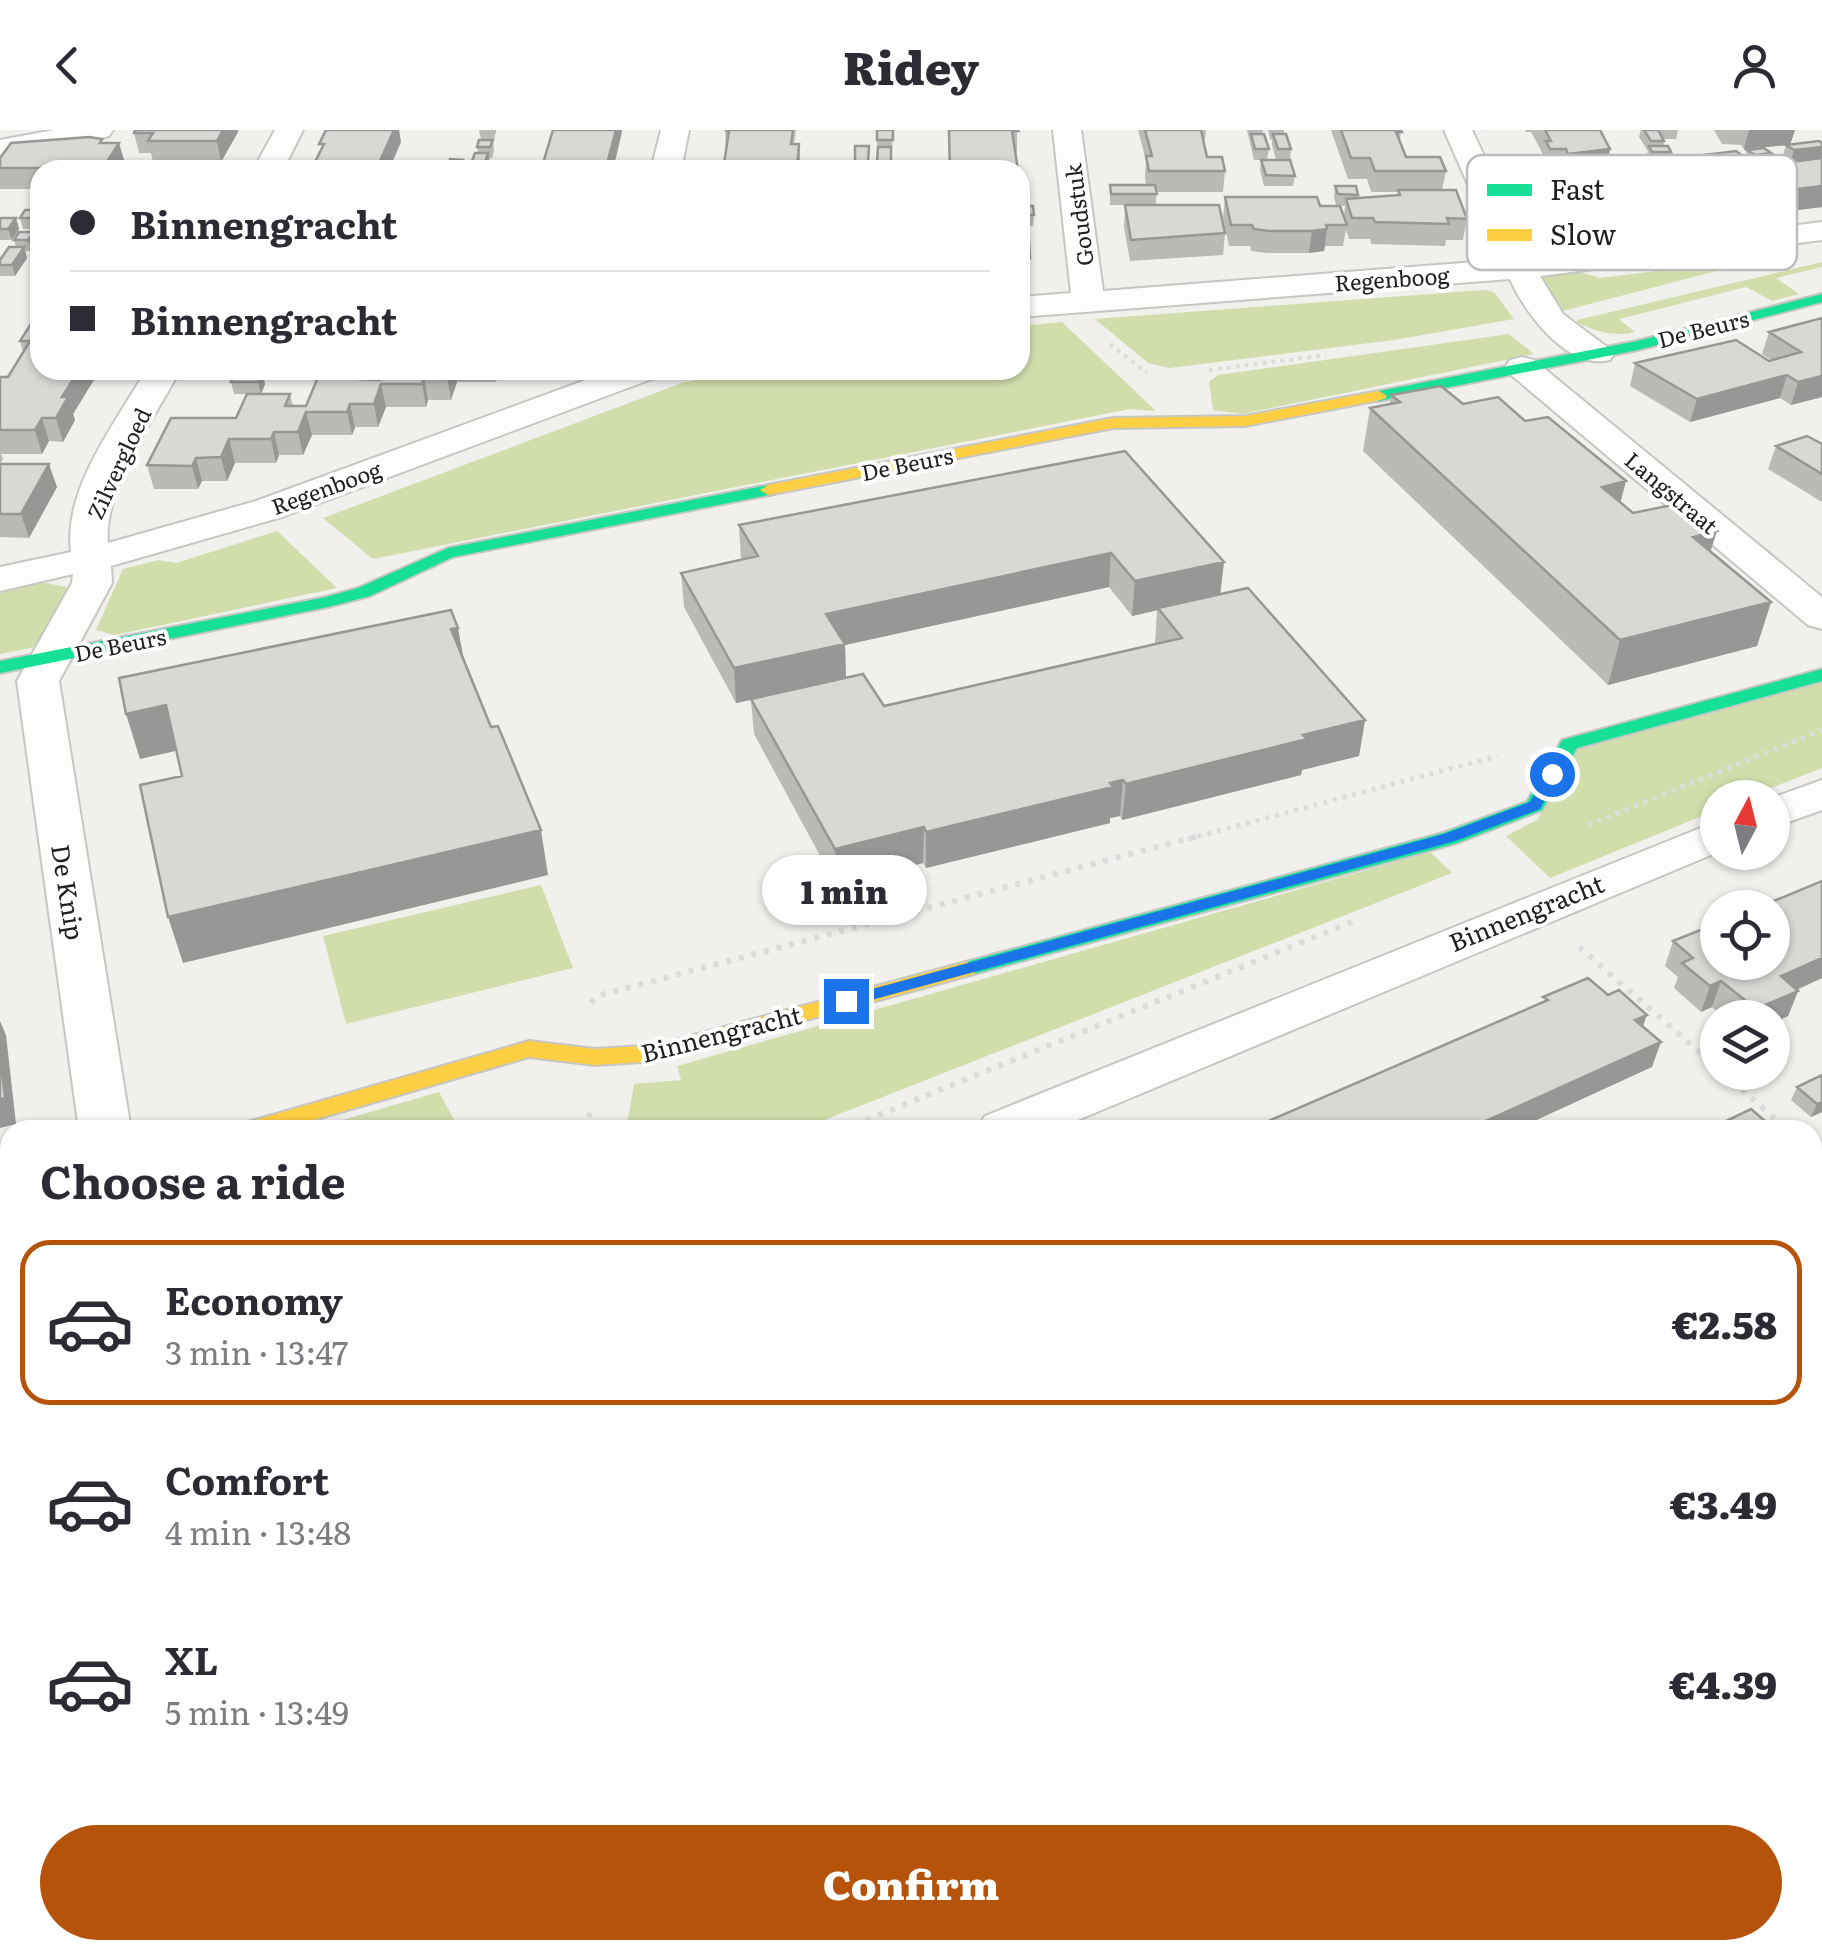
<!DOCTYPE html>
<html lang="en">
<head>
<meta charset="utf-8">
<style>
	body { margin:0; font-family:Literata,serif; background:#f7f7f7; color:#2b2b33; height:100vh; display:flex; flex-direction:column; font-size:38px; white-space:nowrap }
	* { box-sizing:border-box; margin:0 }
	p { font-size:32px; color:#7c7c81 }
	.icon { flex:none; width:55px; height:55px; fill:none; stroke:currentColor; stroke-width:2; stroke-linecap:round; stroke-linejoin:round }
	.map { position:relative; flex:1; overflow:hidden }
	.details { position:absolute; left:0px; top:990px; width:1822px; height:840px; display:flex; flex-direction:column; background:#fff; border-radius:30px 30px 0 0; box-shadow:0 2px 8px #0004 }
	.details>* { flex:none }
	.guide { position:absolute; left:30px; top:30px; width:1000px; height:220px; border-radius:30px; box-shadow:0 2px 8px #0004; display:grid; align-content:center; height:220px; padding:0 40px; background:#fff }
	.needle { width:65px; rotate:7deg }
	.controls { position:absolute; left:1700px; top:650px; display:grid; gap:20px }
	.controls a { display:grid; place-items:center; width:90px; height:90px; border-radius:50%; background:#fff; box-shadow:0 2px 8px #0004; font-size:50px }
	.end { position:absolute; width:45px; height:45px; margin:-22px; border:12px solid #1a73e8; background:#fff; box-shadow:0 0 0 5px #fff }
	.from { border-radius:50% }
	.bubble { position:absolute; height:70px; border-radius:35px; background:#fff; box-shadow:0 2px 8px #0004; font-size:32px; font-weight:800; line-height:70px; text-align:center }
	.guide b { display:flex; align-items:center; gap:35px; height:95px; font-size:38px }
	.guide b+b { border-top:2px solid #e1e1e2 }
	.guide i { width:25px; height:25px; background:#2b2b33 }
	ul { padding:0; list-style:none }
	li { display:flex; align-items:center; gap:30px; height:165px; margin:0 20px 15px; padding:0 20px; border:5px solid transparent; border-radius:30px }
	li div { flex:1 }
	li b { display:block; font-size:38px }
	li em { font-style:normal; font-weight:800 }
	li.current { border-color:#b45309 }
	li>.icon { width:90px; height:90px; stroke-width:1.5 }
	h2 { padding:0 40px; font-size:45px; line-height:120px }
	.cta { display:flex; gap:20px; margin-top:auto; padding:20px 40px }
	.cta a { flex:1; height:115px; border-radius:60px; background:#b45309; color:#fff; font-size:40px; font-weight:800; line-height:115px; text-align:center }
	header { display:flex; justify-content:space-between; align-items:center; height:130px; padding:0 40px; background:#fff; font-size:45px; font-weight:800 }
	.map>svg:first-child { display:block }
	.green { fill:#d1deac }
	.water { fill:#9ab8ec }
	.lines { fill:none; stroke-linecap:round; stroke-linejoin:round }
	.street-casing { stroke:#c6c6c4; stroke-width:4 }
	.fast-casing { stroke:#c6c6c4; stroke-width:4 }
	.slow-casing { stroke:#c6c6c4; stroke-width:4 }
	.path-far2 { stroke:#dddcdc; stroke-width:4; stroke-dasharray:4 5; stroke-linecap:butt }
	.path-far1 { stroke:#dddcdc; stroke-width:5; stroke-dasharray:4 6; stroke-linecap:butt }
	.path { stroke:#dddcdc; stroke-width:6; stroke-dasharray:5 8; stroke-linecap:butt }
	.street { fill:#fdfdfc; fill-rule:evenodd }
	.fast { fill:#16e098; fill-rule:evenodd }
	.slow { fill:#ffcf43; fill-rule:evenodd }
	.wall { fill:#babab7; fill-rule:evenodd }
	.shaded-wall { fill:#979795 }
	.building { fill:#d8d8d5; stroke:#979795; stroke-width:2.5 }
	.route { fill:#1a73e8 }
	.labels { text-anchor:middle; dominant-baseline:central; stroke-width:8; stroke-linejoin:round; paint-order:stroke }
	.far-street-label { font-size:22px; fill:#20201e; stroke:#fff }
	.street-label { font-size:25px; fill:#20201e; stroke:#fff }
	.key { fill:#fff; stroke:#bcbcbc; stroke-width:2.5 }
	.key-label { font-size:28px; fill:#20201e }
</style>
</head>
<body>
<header><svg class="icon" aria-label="back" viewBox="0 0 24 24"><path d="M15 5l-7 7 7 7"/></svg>Ridey<svg class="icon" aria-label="person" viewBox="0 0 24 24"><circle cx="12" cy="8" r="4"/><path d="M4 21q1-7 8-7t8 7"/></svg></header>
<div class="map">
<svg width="1822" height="1830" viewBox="0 0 1822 1830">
	<rect width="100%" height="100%" fill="#f1f0ed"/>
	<path class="green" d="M1774 126 1563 181 1554 176 1538 148 1579 142 1600 148Z
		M1822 132V137L1776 148 1799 164 1772 171 1746 157 1619 189 1635 202C1615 207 1597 202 1578 193L1577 190Z
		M1483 160 1494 162 1514 189 1394 210 1169 238 1148 233 1095 189Z
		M1062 192 1156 281 1130 279 373 429 323 388 682 253 745 240H1020V196Z
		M1509 204 1534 224 1242 284 1213 280 1209 252 1218 245Z
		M277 401 337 458 115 505 96 500 123 439 158 430 176 433Z
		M42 452 70 458 40 516 0 524V462Z
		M1822 552V638L1748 667 1718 668 1717 680 1550 748 1506 706 1537 690 1577 620Z
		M1430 722 1452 743 799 1000H626L634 954 681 950 677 936Z
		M541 755 573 838 346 894 323 806Z
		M439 962 460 1000H308Z
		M10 1086V1342L0 1333V1089Z"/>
	<path class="water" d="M0 1333 10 1342V1820H271L276 1830H0Z"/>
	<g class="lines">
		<g class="street-casing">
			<path id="street" d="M54 0H113L109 6 99 9 0 28V10Z
				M275 0H303L283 40H253Z
				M661 0H689L681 40H651Z
				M1053 0H1081L1103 161 1501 130 1444 0H1472L1532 128 1822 92V110L1540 146 1563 184 1615 223 1610 230C1568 241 1524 182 1510 149L1020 187V167L1071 163Z
				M1522 227 1534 230 1822 467V499L1808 495 1510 244 1505 237 1510 230Z
				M146 240H180C155 288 103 358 108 413L256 371 613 240H662L657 247 282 387 111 436 112 453 59 551 131 1000H79L17 551 72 453 73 444 0 461V437L71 422C63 358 116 293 146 240Z
				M1822 650V680L1772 698V668Z
				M1718 691V722L1054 1000H977L985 986Z
				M10 1050V1090L0 1093V1053Z
				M1822 1438V1495L1812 1499V1441Z
				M983 1820H1056L1060 1830H987Z
				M1171 1820H1256L1252 1830H1167Z"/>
		</g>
		<g class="fast-casing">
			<path id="fast" d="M1822 164V172L1638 220 1379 271 1371 266 1379 261 1637 211Z
				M768 355 774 356V364L453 427 370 466 328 477 0 543V531L326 467 358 458 448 418Z
				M1822 539V551L1577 618 1542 680 1457 713 966 846 955 839 966 832 1443 703 1527 672 1562 610Z"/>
		</g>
		<g class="slow-casing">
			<path id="slow" d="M1379 261 1387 266 1385 269 1245 296 1113 298 768 365 760 360 768 355 1113 288 1245 286Z
				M966 832 974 834 977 839 974 844 657 931 595 935 529 927 279 1000H237L241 994 529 911 595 919 657 915Z"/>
		</g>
		<path class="path-far2" d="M1110 214 1147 243
			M1209 240 1326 225"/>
		<path class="path-far1" d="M1588 695 1822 600
			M1188 709 1498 626"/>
		<path class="path" d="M1579 817 1718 938
			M591 873 597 866 1198 706
			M1722 942 1788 1000
			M586 1000 590 982
			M842 1000 1354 791
			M1812 1021 1822 1030"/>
		<use href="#street" class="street"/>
		<use href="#fast" class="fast"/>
		<use href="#slow" class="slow"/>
	</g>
	<path class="wall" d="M479 0H496V2L494 9H481Z
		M725 0H796L794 14H799L800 40H723L726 22Z
		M877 0H893L891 40H877Z
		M948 0H1017V22H1015L1018 40H949Z
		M1138 0H1206L1205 10H1203L1207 27 1225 41 1223 62H1156V75H1110V55H1146L1145 47 1146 31Z
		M1247 0H1263L1262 4 1269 19 1267 30H1276L1272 15V10L1270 9 1268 0H1284V4L1291 19 1290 30 1295 46 1293 56H1264L1260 40 1261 30H1254Z
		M1331 0H1401L1400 11 1406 27 1446 41 1442 60 1467 89 1463 110H1446L1445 116 1371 114 1370 109H1349L1346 100 1343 116H1325L1324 121 1309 123H1267L1251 121 1250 116H1229L1223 88 1225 67 1320 76 1344 86 1345 76 1336 75 1334 67 1335 56 1358 65V68L1397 65 1398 62H1371L1367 49H1348Z
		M1525 0H1600L1606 38 1630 48 1648 46 1645 43 1648 32H1650L1646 27 1648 21 1639 7 1641 0H1678L1676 9H1663L1664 11 1663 16 1671 22 1669 30 1688 34 1686 41 1699 43 1822 28V77L1634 100 1540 103 1525 72 1528 57H1519L1517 51 1519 40 1541 46 1540 51H1548L1550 40H1546L1541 32 1543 24 1531 2H1526ZM1590 42 1589 51H1570L1571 44Z
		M1714 0H1795L1790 14 1822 13V27L1791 31 1783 25 1786 15 1744 19 1741 15 1722 14Z
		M238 2 221 32H153L151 23H139L134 3Z
		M493 10 494 21 492 28H489L490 34 487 40H469L478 23 477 17Z
		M103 13H119L125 34 121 40H40V59H0V28Z
		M855 16H869V40H855Z
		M1747 20 1771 23 1768 34 1752 36 1745 30Z
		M1703 25 1741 37 1708 42 1701 36Z
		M1125 75 1225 103 1223 125 1130 131 1124 97Z
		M1020 76 1034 85 1033 96H1028L1030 128V149L1020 150Z
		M40 80V99H23L20 88Z
		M0 88H16L19 99 12 110H0Z
		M19 102 37 113 32 121H25L27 128 15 146H0V130L16 117 14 110Z
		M40 180V240H100L73 284 75 290 63 312 49 311 42 324H1L3 329 0 334 57 357 29 408 0 407V247H8L23 222 20 211Z
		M1822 188V267L1791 275 1780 268 1690 292 1630 256 1635 233 1771 230 1762 224 1769 202Z
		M234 240H285L283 246 263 245 265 254 261 264H234L231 252 235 243Z
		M384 240H522L521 245 498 246 496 252H457L451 270H428L426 277H386L378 297H355L352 305H312L303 325H279L276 333H235L227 351H202L198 359H154L147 335 236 288 290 264 293 276H306L366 249 380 250Z
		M1391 265 1463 274 1621 372 1633 383 1710 421 1771 472 1757 516 1608 555 1363 321 1370 278 1390 274Z
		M1822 314V372L1768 339 1776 316Z
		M739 395 1224 432 1220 464 1365 590 1359 626 1302 640 1301 645 1122 690 1120 686 1110 688V693L926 738 923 733 836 755 754 604 751 570 736 573 684 477 681 443 741 430ZM1109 457 1132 486 1157 480 1155 514 884 576 846 548 845 515Z
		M1822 751V848L1797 860 1798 861 1788 886 1772 893V888H1725L1712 877 1701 882 1674 858 1678 847 1665 836 1673 811Z
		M1822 945V982L1811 987 1791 970 1797 957Z
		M1724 992 1769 1000H1721Z
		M1822 1656V1830L1596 1825 1592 1820H1812V1662Z"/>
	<path class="shaded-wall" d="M223 0H238V2L221 32 217 11Z
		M394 0H399L401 12 389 40H376Z
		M616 0H622V2L613 40H608L607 34Z
		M1749 0H1795L1790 15 1744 19Z
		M119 13 125 34 121 40H103V38Z
		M799 14 800 40H794Z
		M1822 17V27L1791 31 1794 20Z
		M1610 19 1606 40H1591L1590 42 1564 45 1568 24Z
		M488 23 490 34 487 40H483Z
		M1771 23 1768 34 1752 36 1755 25Z
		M1744 27 1741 37 1708 42 1711 31Z
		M1688 34 1685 44 1652 49 1655 38Z
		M1632 41 1629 51 1595 56 1598 45Z
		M1822 56V77L1634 100 1639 78Z
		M16 88 19 99 12 110 8 99Z
		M1327 99 1324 121 1309 123 1312 101Z
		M34 102 37 113 32 121 28 110Z
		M24 117 27 128 15 146 12 135Z
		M79 240H100L73 284 75 290 63 312 56 288 62 267Z
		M450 240H455L457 252 451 270 447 247Z
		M262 243 265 254 261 264 258 252Z
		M1787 245 1780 268 1690 292 1697 269Z
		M1822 246V267L1791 275 1798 252Z
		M424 247 428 270 426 277 422 254Z
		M381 254 386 277 378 297 374 274Z
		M350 274 355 297 352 305 347 282Z
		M306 282 312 305 303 325 298 302Z
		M42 288 49 311 42 324 35 300Z
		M274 302 279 325 276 333 271 309Z
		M229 309 235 333 227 351 221 327Z
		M196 328 202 351 198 359 192 336Z
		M49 334 57 357 29 408 21 384Z
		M1626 351 1615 394 1602 357Z
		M1717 401 1703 445 1693 407Z
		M1111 423 1109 457 845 515 846 549 736 573 734 538 826 484Z
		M1224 432 1220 466 1132 486 1135 451Z
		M1771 472 1757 516 1608 555 1620 510Z
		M458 498 466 542 451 499Z
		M166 575 180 620 140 629 126 584Z
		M1365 590 1359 626 1302 640 1301 645 1122 690 1126 654 1303 605Z
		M1123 650 1120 686 1110 688V693L926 738V702Z
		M924 697 923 733 836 755 835 719Z
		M541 700 548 745 183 833 168 787Z
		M1822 828V848L1771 871 1781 846Z
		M1721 851 1712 877 1701 882 1710 856Z
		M1798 861 1788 886 1772 893V888H1753L1756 879Z
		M1647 885 1638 910 1635 890Z
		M0 891 6 905 16 994 0 998Z
		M1661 912 1652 937 1515 1000H1466Z
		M1822 972V982L1811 987 1817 974Z
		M1822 1244V1261L1812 1266V1249Z
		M734 1820H767L756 1830H715Z"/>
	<path class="building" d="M135 0H223L217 11H148L153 3H134Z
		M326 0H394L376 40H311L324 14H319Z
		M553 0H616L607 34H613L611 40H541Z
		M725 0H793L791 14H799L798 28 794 40H723L729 1Z
		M877 0H893V10H877Z
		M949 0H1017L1018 1H1012L1018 40H950Z
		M1145 0H1201L1207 27H1222L1225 41H1149L1146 26H1152Z
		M1341 0H1401L1402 2H1396L1406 27H1440L1446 41H1375L1370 28H1351Z
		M1545 0H1600L1610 19 1568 24 1566 19H1550L1546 11H1551Z
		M1644 0H1658L1664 11H1651Z
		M1251 4H1264L1269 19H1255Z
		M1273 4H1286L1291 19H1278Z
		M89 7 102 9 100 13H119L103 38H0V28L11 13Z
		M479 10H493L490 17H477Z
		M1819 11 1822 13V17L1794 20 1786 15Z
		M855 16H869L868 32H855Z
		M1649 16H1668L1671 22H1652Z
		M878 17H891V32H877Z
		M1764 18 1771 23 1755 25 1747 20Z
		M1736 21 1744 27 1711 31 1703 25Z
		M475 23H488L483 39H469Z
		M1822 28V56L1639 78 1544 82 1529 51H1605L1694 40 1699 43Z
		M450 29 463 30 460 40H446Z
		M1261 30H1290L1295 46 1266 45Z
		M176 36H220L218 40H173Z
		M1110 55H1155L1157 64H1111Z
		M1335 56H1356L1358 65 1338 64Z
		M1398 60H1456L1467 89 1447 88 1449 94 1375 92 1373 88H1352L1346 69 1400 65Z
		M1225 67H1317L1320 76H1340L1347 95H1326L1327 99 1312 101H1269L1254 99 1252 95H1231Z
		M1125 75H1219L1225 103 1131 110Z
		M1020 76H1033L1034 85H1020Z
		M25 80H40V88H20Z
		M0 88H16L8 99H0Z
		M1020 94H1028L1030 128H1020Z
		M19 102H34L28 110H14Z
		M9 117H24L12 135H0V130Z
		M40 180V240H79L62 267H68L56 288H42L35 300H0V247H8L30 211H20Z
		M1822 188V246L1798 252 1787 245 1697 269 1635 233 1736 210 1769 231 1801 222 1769 202Z
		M321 240H363L359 249 380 250 384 240H450L447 247H424L422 254H381L374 274H350L347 282H306L298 302H274L271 309H229L221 327 196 328 192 336 147 335 171 288H236L247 264H290L285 276H306Z
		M235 243H262L258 252H231Z
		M1441 256 1463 274 1498 267 1525 291 1548 287 1626 351 1602 357 1633 383 1682 373 1717 401 1693 407 1771 472 1620 510 1370 278 1400 272 1391 265Z
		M1807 306 1822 314V344L1776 316Z
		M1125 321 1224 432 1135 451 1111 423 826 484 845 514 734 538 681 443 758 426 739 395Z
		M0 334H49L21 384H0Z
		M1248 458 1365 590 1303 605 1307 609 1126 654 1123 650 1110 653 1113 657 926 702 924 697 835 719 751 569 863 544 884 576 1182 508 1158 478Z
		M451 480 458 498 451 499 491 597 498 596 541 700 168 787 140 655 182 646 166 575 126 584 119 548Z
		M1822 751V828L1781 846 1798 861 1756 879 1721 851 1710 856 1682 833 1693 828 1673 811 1718 793V832H1772V778H1757Z
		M1588 848 1608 865 1619 860 1647 885 1635 890 1661 912 1466 1000H1248L1548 870 1543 867Z
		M0 922 5 968 0 969Z
		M1822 945V972L1817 974 1797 957Z
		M1751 979 1771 996 1764 1000H1733L1724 992Z
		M1822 1118V1244L1812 1249V1123Z
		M1822 1656V1744L1812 1733V1686L1819 1682 1812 1675V1662Z
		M1812 1756 1822 1767V1830H1588L1603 1820H1812Z
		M559 1820H734L715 1830H563Z
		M768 1820H774L779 1830H749Z"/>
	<path class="route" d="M1552 640 1559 644 1540 679 1455 711 846 877 838 871 846 866 1444 704 1530 672 1547 641Z"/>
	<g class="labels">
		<g class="far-street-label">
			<text transform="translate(1078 85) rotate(-97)">Goudstuk</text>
			<text transform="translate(1392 148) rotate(-4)">Regenboog</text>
			<text transform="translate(1703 198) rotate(-14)">De Beurs</text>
			<text transform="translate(118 333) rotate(-65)">Zilvergloed</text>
			<text transform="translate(907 333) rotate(-11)">De Beurs</text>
			<text transform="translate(326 357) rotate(-20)">Regenboog</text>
			<text transform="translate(1672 362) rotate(40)">Langstraat</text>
			<text transform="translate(120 514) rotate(-11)">De Beurs</text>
		</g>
		<g class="street-label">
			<text transform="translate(69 762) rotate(81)">De Knip</text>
			<text transform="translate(1526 782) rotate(-22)">Binnengracht</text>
			<text transform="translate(721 903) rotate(-14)">Binnengracht</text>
		</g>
	</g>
	<rect x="1467" y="25" width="330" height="115" rx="15" class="key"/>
	<rect x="1487" y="54" width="45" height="12" fill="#16e098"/>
	<rect x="1487" y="99" width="45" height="12" fill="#ffcf43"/>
	<g class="key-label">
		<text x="1550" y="70">Fast</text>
		<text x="1550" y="115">Slow</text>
	</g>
</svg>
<div class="controls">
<a><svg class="needle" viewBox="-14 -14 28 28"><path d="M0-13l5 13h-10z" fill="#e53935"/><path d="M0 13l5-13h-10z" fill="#7c7c81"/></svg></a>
<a><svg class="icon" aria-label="locate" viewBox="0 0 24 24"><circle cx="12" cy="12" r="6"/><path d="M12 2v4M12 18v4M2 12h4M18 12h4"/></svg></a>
<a><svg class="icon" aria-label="layers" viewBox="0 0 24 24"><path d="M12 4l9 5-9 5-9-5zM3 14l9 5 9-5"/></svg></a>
</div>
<i class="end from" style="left:1552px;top:644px"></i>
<i class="end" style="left:846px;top:871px"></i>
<div class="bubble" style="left:762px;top:725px;width:165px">1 min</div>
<div class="guide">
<b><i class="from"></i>Binnengracht</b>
<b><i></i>Binnengracht</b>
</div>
<section class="details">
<h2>Choose a ride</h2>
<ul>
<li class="current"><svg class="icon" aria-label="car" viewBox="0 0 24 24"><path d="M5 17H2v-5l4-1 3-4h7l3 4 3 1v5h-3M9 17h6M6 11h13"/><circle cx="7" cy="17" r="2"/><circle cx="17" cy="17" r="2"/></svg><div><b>Economy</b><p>3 min · 13:47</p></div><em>€2.58</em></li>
<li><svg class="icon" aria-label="car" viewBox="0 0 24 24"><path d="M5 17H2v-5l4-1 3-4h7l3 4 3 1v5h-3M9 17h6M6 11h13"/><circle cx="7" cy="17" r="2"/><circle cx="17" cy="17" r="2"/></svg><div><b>Comfort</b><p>4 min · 13:48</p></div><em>€3.49</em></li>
<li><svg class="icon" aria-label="car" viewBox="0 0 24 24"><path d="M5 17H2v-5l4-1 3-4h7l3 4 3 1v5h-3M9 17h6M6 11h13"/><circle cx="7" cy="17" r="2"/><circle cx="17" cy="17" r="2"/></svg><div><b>XL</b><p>5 min · 13:49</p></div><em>€4.39</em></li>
</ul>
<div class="cta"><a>Confirm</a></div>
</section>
</div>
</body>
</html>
